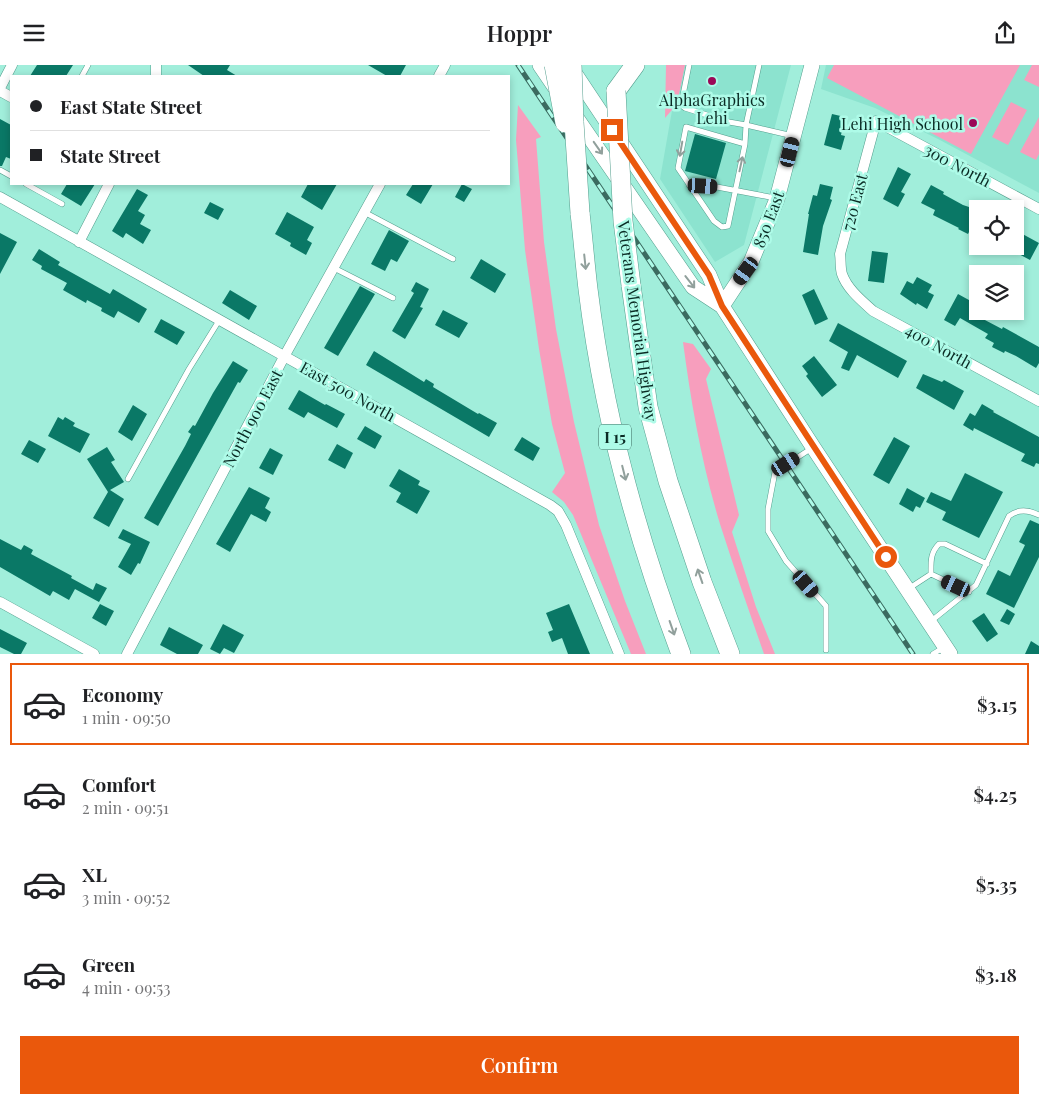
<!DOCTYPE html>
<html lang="en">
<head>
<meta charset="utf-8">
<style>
	body { margin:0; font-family:"Playfair Display",serif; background:#f2f2f2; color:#202124; height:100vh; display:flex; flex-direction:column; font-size:19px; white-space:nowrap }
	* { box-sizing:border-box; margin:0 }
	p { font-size:16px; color:#757577 }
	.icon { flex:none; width:28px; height:28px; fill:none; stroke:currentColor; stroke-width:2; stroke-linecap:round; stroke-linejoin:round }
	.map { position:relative; height:589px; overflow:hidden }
	.drawer { display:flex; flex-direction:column; background:#fff; flex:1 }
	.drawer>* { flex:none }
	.guide { position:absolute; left:10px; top:10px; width:500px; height:110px; border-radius:0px; box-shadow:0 2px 8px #0003; display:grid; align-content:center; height:110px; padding:0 20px; background:#fff }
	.tools { position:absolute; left:969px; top:135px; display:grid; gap:10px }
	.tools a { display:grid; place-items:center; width:55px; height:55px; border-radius:0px; background:#fff; box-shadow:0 2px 8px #0003; font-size:25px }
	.end { position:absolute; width:22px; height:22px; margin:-11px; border:6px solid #ea580c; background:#fff; box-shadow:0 0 0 2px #fff }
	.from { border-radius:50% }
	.car { position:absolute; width:15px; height:30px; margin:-15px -8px; border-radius:6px; box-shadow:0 0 4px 1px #0007; background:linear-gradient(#222 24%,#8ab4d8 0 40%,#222 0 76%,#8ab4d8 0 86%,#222 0) }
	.guide b { display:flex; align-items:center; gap:18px; height:48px; font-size:19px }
	.guide b+b { border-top:1px solid #e0e0e0 }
	.guide i { width:12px; height:12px; background:#202124 }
	ul { padding:9px 0 0; list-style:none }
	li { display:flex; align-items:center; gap:15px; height:82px; margin:0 10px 8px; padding:0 10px; border:2px solid transparent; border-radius:0px }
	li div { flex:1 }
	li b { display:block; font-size:19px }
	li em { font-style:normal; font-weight:600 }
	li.current { border-color:#ea580c }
	li>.icon { width:45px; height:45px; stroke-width:1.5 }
	.primary-button { display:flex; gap:10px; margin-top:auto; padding:10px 20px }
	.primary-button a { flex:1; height:58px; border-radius:0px; background:#ea580c; color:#fff; font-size:20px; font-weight:600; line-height:58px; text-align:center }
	header { display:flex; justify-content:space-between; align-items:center; height:65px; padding:0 20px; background:#fff; font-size:22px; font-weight:600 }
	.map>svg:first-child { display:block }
	.built { fill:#8ce3cf }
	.green { fill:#f79ebd }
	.building { fill:#0a7866 }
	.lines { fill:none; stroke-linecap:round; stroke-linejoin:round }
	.lane-casing { stroke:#539e8d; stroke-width:6 }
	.street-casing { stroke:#539e8d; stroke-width:11 }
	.secondary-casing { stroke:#539e8d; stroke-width:16 }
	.highway-casing { stroke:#539e8d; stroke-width:20 }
	.lane { stroke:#fff; stroke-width:5 }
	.street { stroke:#fff; stroke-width:10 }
	.secondary { stroke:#fff; stroke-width:15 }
	.highway { stroke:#fff; stroke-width:19 }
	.rail-casing { stroke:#3b6b60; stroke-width:5 }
	.rail { stroke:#aefbe8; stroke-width:3; stroke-dasharray:9; stroke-linecap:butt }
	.highway-bridge-casing { stroke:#539e8d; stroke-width:20; stroke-linecap:butt }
	.highway-bridge { stroke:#fff; stroke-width:19 }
	.oneway { stroke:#91a09c }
	.route { stroke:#ea580c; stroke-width:6 }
	.poi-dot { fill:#9b0857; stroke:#aefbe8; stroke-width:2 }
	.labels { text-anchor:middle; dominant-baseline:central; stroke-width:5; stroke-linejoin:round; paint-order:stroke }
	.shield { fill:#aefbe8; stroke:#3b695f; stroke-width:1 }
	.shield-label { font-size:15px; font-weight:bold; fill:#0a2b24 }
	.poi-label { font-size:16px; fill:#0a2b24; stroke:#aefbe8 }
	.street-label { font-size:16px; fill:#0a2b24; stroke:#aefbe8 }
</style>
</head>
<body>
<header><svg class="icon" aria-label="menu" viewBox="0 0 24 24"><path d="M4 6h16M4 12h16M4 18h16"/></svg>Hoppr<svg class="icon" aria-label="share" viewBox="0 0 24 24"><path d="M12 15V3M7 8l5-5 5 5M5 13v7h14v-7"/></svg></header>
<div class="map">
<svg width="1039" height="589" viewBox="0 0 1039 589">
	<rect width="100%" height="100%" fill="#a1eedb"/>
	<path class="built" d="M680 0H791L744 180 715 197 660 114Z
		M826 0H1039V128L938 74 875 43 821 24Z"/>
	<path class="green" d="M666 0H685L677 39 665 53Z
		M834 0H1020L971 89 827 13Z
		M1032 0H1039V22L1024 15Z
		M1011 37 1027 45 1008 80 992 72Z
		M518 40 541 72 536 74 544 177 556 264 574 357 599 460 625 536 646 589H631L573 450 564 437 552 427 565 408 552 359 539 284 525 185 516 75Z
		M1039 52V89L1036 95 1020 87Z
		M683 277 693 279 711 304 706 314 739 450 732 467 756 542 775 589H764C749 546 734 503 720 459 702 400 691 338 683 277Z"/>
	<path class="building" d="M37 0H73L66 11H30Z
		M188 0H230L227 5 237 11H204Z
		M368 0H406L400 11H387Z
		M832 49 845 52 841 70 845 71 841 85 824 80Z
		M0 54 11 60V94L6 92 2 101H0Z
		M695 69 726 78 716 114 685 106Z
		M898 102 911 109 901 127 905 129 898 142 883 134Z
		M67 119H95L81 141 61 129Z
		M308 119H337L322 145 301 132Z
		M413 119H433L421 139 406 130Z
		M462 119 472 124 464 137 455 132Z
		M820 119 833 122 830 134 832 135 823 161 818 190 803 187 809 149H808L813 130 817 131Z
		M931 120 944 127 943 129 963 140 978 145V162L975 168 970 165 968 169 958 164 959 163 933 150 935 145 921 138Z
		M137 124 148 130 138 146 145 150 140 159 151 165 143 179 126 168 123 173 112 166Z
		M210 137 224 144 218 155 204 148Z
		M287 147 314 162 307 175 312 178 306 190 290 181 291 178 275 169Z
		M389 165 409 176 397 197 391 194 385 206 371 199Z
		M1015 165 1039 178 1030 195 1015 187Z
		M0 168 17 177 0 209Z
		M39 184 60 197 58 200 110 229 113 224 147 244 139 258 118 246 114 253 101 246 102 243 87 235 86 238 63 225 67 218 41 204 42 201 32 195Z
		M872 186 888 188 884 218 868 216Z
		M481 194 506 209 495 228 470 213Z
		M917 212 932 220 928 227 934 230 927 244 917 238 916 240 900 229 907 216 913 219Z
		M416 217 429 224 420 242 423 243 405 274 392 266 414 228 411 226Z
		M360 221 375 229 338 291 324 283Z
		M814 224 828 254 815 260 802 230Z
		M230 225 257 241 249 255 222 238Z
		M958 229 978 240V246H987L983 254 1002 264 1003 262 1039 282V298L1036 303 1016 291 1005 286 1004 288 992 282 994 278 985 273 988 269 960 253 955 261 944 255Z
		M443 245 468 258 459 273 435 260Z
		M161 254 185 267 177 280 154 267Z
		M838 258 907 296 898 313 857 290 849 306 841 303 848 287 829 276Z
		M374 286 424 317 426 314 434 319 433 322 478 349 479 348 497 358 489 372 366 300Z
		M814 291 837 320 822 332 806 311 808 309 802 301Z
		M233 296 248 305 240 318 238 317 158 461 144 453 185 381 191 369 188 367 193 360 195 361 213 328Z
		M923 309 942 317 944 315 964 326 954 345 916 323Z
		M299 325 325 340 326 339 345 349 337 363 308 347 304 353 288 344Z
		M982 339 994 346 993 347 1039 372V399L1036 398 1034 402 1021 396 1025 389 974 363 973 366 963 360 970 348 975 351Z
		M133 340 147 349 132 376 118 367Z
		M58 352 63 355 65 352 75 358 73 361 90 369 80 388 48 371Z
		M365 361 382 371 375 384 357 374Z
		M522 372 540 383 533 396 514 385Z
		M894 372 910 381 889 419 873 410Z
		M29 375 46 384 38 398 21 389Z
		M337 379 353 388 345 404 328 395Z
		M107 382 115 395 111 397 124 417 110 425 124 434 109 462 93 453 108 427 87 394Z
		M270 383 283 390 273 410 259 403Z
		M399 404 420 416 418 420 430 426 417 449 396 437 401 428 389 421Z
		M965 408 1003 427 979 473 942 455 946 447 926 437 931 427 951 436Z
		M249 422 270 433 265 443 271 447 266 457 251 449 230 487 216 479Z
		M907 423 925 433 920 443 916 441 913 447 899 439Z
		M1030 455 1039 459V492L1014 543 986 529 998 505 1010 511 1025 480 1019 477Z
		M123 464 150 477 140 499 138 498 131 510 118 502 131 479 118 473Z
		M0 474 21 485 24 480 33 485 31 489 72 511 71 513 93 525 96 518 107 523 99 537 75 524 69 535 53 526 50 531 0 502Z
		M100 539 114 546 106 561 92 553Z
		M569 539 590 589H568L562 573 552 577 548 567 553 565 546 548Z
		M1007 544 1015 549 1009 560 1000 556Z
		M984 548 998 569 987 577 972 556Z
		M223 559 244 570 234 588 224 583 220 589 210 584Z
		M169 562 203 580 198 589H177L160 580Z
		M0 564 27 578 21 589H14L0 582Z
		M1031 576 1039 581V589H1025Z"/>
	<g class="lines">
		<g class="lane-casing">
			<path id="lane" d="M689 0 681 40 685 43 729 57 746 60 745 79 728 161 722 162 714 156 678 103 686 62 745 79
				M759 0 746 60 793 71
				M82 11 88 0
				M0 105 11 111
				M26 119 62 139
				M689 120 717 122 775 133
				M364 147 453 194
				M334 203 393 233
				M812 383 775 407 768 444V466L786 496 826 541V585
				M128 414 189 304 220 254
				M931 509C931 497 930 488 939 479H945L987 499
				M908 524 931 509 969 527
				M930 557 976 520 1009 451C1018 444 1029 445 1039 450
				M933 589 943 583"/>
		</g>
		<g class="street-casing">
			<path id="street" d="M156 0V11
				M439 11 445 0
				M0 23 12 0
				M0 26 11 32
				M0 132 550 440 558 446 566 460 619 589
				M1039 144 876 56 840 189C841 195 840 203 842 209 847 224 862 236 873 246L1039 336
				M79 177 109 119
				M0 537 94 589
				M127 589 285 290 380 119"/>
		</g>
		<g class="secondary-casing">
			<path id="secondary" d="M540 0 557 25
				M571 3 709 210 722 241 813 382 950 589
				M573 48 693 222 722 241
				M722 241 751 197 777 134 812 0"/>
		</g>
		<g class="highway-casing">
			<path id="highway" d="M616 26 635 0
				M580 148C583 173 585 199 588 224 603 347 637 473 681 589
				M631 220 648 342 668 416 702 517 730 589"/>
		</g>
		<use href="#lane" class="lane"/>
		<use href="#street" class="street"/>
		<use href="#secondary" class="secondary"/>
		<use href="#highway" class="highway"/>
		<g class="rail-casing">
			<path id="rail" d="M518 0 913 589"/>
		</g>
		<use href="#rail" class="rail"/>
		<g class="highway-bridge-casing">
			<path id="highway-bridge" d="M554 0 565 58
				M572 0 574 57 580 148
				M616 26 623 156 631 220"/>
		</g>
		<use href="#highway-bridge" class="highway-bridge"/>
	</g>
	<defs><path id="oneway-shaft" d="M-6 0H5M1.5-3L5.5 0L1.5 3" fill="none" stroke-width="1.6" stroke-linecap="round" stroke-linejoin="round" transform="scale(1.25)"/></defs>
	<g class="oneway">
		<use href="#oneway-shaft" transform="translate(598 83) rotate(55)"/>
		<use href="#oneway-shaft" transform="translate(681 84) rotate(100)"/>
		<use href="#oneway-shaft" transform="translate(741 99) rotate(-78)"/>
		<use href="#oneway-shaft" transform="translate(585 197) rotate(84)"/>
		<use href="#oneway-shaft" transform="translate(690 217) rotate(52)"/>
		<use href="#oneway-shaft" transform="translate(624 408) rotate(76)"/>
		<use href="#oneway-shaft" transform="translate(700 511) rotate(-109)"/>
		<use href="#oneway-shaft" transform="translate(672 563) rotate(71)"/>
	</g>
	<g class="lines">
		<path class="route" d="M612 65 709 210 722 241 886 492"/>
	</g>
	<g class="poi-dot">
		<circle cx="712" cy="16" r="5"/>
		<circle cx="973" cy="58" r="5"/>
	</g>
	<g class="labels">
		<rect class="shield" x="599" y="359.5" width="32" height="25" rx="4"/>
		<g class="shield-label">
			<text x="615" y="372">I 15</text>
		</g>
		<g class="poi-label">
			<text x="712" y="34">AlphaGraphics<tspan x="712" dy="18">Lehi</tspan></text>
			<text x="963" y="58" text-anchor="end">Lehi High School</text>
		</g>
		<g class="street-label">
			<text transform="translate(958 100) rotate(28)">300 North</text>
			<text transform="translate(854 137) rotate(-75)">720 East</text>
			<text transform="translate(768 154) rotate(-69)">850 East</text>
			<text transform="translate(638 256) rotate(82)">Veterans Memorial Highway</text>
			<text transform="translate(939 281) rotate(29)">400 North</text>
			<text transform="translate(348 326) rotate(29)">East 500 North</text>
			<text transform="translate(252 353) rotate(-62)">North 900 East</text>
		</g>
	</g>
</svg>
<div class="tools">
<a><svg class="icon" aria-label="locate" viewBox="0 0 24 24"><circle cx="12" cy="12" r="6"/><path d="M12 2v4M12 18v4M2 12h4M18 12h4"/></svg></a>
<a><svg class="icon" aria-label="layers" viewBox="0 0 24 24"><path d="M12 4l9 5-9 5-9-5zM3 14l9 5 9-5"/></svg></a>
</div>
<i class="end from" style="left:886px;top:492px"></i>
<i class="end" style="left:612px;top:65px"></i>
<i class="car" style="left:790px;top:87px;rotate:14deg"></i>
<i class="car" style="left:703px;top:121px;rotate:93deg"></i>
<i class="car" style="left:746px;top:206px;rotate:216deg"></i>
<i class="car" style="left:786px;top:399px;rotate:58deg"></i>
<i class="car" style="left:806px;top:519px;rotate:139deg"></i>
<i class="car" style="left:956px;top:521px;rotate:295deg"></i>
<div class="guide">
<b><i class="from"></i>East State Street</b>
<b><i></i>State Street</b>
</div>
</div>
<section class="drawer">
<ul>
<li class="current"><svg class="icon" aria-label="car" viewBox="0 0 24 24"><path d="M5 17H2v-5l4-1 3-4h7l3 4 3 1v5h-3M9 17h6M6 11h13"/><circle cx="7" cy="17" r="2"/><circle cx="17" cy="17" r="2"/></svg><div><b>Economy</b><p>1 min · 09:50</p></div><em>$3.15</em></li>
<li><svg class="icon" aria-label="car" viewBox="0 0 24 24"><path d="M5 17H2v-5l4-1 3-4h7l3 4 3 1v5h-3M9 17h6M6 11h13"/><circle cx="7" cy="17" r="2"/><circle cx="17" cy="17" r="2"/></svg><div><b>Comfort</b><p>2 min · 09:51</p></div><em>$4.25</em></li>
<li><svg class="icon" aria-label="car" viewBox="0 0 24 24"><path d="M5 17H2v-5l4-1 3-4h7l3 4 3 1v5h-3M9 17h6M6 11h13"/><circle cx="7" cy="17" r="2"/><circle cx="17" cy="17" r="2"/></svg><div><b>XL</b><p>3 min · 09:52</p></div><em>$5.35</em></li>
<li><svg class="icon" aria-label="car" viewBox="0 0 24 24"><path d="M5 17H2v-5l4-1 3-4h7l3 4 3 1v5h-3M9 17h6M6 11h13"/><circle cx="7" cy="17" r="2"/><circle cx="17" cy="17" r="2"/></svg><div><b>Green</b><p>4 min · 09:53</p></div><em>$3.18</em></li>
</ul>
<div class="primary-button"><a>Confirm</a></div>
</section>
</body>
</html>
